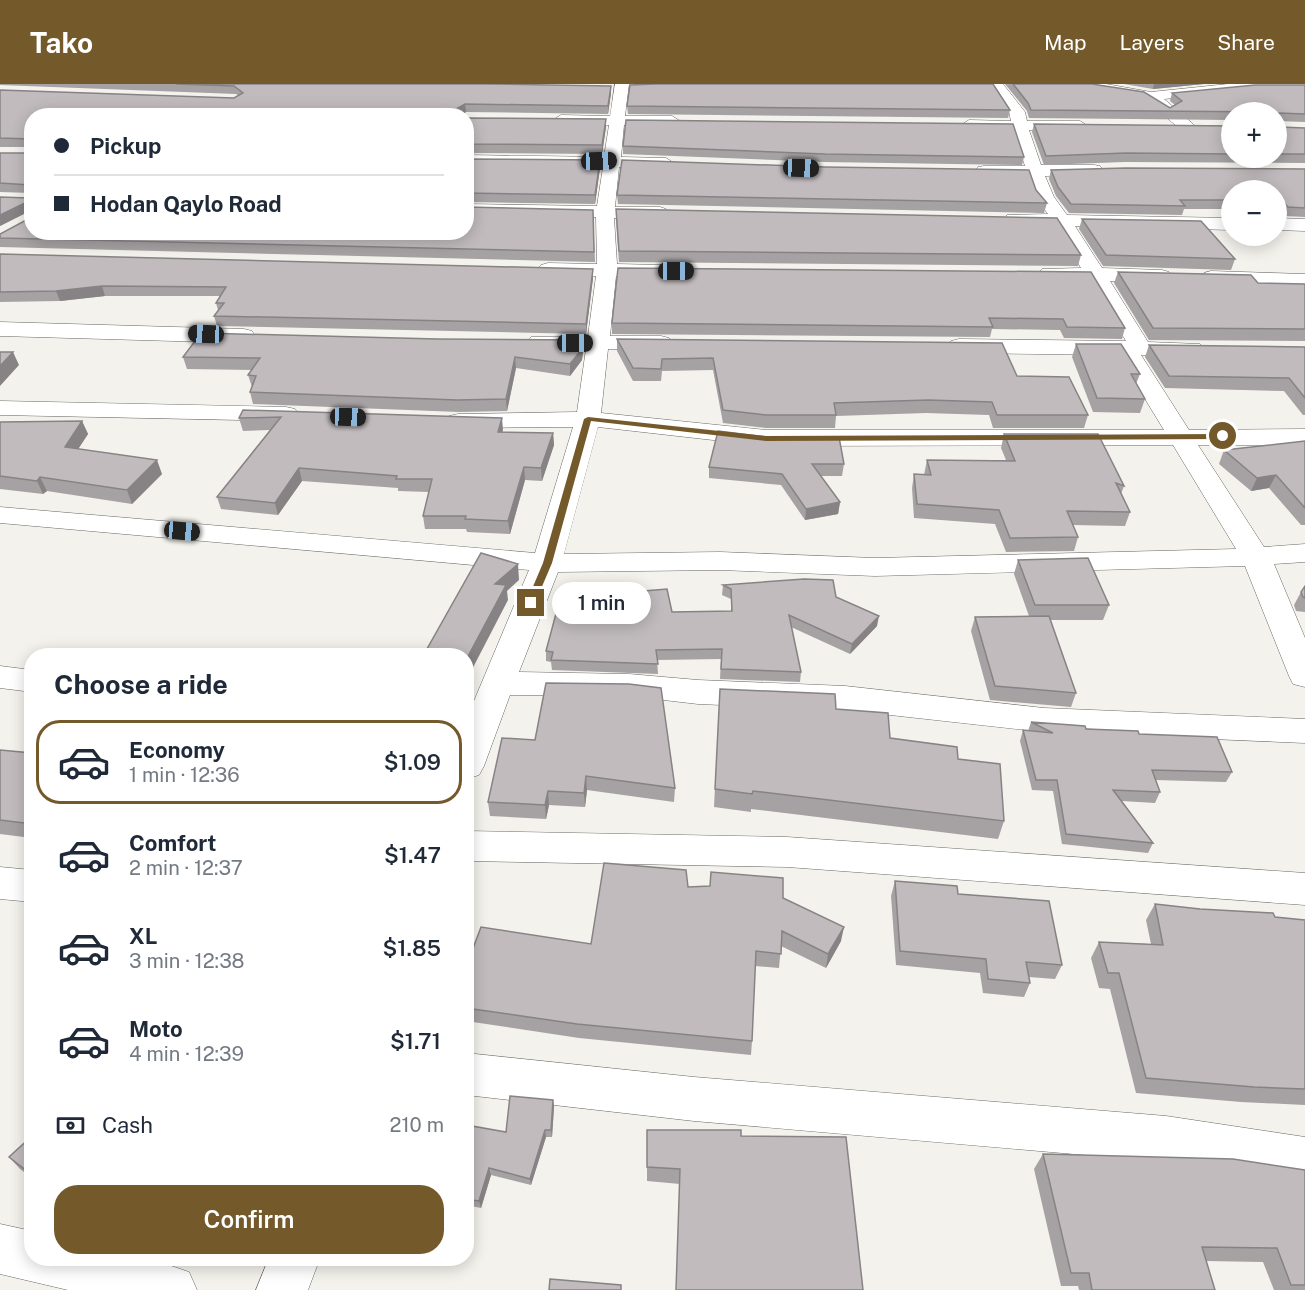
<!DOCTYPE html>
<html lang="en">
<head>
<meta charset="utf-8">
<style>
	body { margin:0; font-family:"Public Sans",sans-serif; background:#f2f2f3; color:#1f2937; height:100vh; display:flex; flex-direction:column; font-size:22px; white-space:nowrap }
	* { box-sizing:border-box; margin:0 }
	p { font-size:20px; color:#747a83 }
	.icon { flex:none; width:33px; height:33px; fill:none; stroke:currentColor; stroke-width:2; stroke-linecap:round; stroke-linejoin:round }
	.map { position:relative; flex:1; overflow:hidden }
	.side { position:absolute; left:24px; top:564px; width:450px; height:618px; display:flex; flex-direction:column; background:#fff; border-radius:24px; box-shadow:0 3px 15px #0003 }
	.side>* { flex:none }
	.banner { position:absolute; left:24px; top:24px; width:450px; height:132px; border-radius:24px; box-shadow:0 3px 15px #0003; display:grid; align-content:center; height:132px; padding:0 30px; background:#fff }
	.tools { position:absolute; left:1221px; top:18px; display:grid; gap:12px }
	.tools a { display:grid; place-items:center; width:66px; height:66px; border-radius:50%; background:#fff; box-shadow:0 3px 15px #0003; font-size:30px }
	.end { position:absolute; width:27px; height:27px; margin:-14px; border:8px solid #74592b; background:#fff; box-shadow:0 0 0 3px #fff }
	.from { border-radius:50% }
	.bubble { position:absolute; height:42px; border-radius:21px; background:#fff; box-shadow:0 3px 15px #0003; font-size:20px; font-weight:600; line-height:42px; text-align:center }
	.car { position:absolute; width:18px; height:36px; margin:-18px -9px; border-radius:8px; box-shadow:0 0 4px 2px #0007; background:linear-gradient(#222 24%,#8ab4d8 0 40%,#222 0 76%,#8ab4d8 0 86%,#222 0) }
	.banner b { display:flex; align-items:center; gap:21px; height:57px; font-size:22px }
	.banner b+b { border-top:2px solid #e0e1e3 }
	.banner i { width:15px; height:15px; background:#1f2937 }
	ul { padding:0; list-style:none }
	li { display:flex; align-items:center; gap:18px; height:84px; margin:0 12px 9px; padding:0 18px; border:3px solid transparent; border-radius:24px }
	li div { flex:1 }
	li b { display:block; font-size:22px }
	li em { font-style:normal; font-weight:600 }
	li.active { border-color:#74592b }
	li>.icon { width:54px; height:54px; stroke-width:1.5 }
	h2 { padding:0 30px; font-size:27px; line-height:72px }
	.pay { display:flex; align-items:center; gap:15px; height:66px; padding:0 30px; font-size:22px }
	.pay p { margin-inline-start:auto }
	.action { display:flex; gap:12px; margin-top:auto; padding:12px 30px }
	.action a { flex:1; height:69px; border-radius:24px; background:#74592b; color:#fff; font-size:24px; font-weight:600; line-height:69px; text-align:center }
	header { display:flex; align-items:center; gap:36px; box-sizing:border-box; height:84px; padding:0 30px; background:#74592b; color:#fff }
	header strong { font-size:28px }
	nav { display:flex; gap:33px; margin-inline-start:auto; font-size:21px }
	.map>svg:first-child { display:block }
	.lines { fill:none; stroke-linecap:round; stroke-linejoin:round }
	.minor-casing { stroke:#686762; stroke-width:1 }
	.minor { fill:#fff; fill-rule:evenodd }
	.wall { fill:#a6a1a3 }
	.shaded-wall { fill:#878385 }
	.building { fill:#c1bbbe; stroke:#878385; stroke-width:1.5 }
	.route { fill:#74592b }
</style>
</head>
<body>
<header>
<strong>Tako</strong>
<nav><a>Map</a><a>Layers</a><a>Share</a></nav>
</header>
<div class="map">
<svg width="1305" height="1206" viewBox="0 0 1305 1206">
	<rect width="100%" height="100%" fill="#f3f2ec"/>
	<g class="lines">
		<g class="minor-casing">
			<path id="minor" d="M615 0H629L625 32H672L680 37 672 42 624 41 621 73 666 74 674 79 666 84 619 83 615 123H660L666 125 669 129 666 133 660 135 614 134 617 180 661 181 668 183 671 187 668 191 661 193 616 192 610 252H661L669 254 672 259 669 264 661 266 608 265 601 329 766 346H1164L1118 271 959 269 951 267 948 262 951 257 959 255 1126 257 1089 196 1042 193 1039 189 1042 185 1081 184 1056 142 1014 141 1007 139 1005 135 1007 131 1048 130 1036 114 1028 92H984L978 91 975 87 978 83 984 82H1025L1013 46H969L961 41 969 36 1011 37 1009 28 989 0H1003L1025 28 1027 37H1080L1088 42 1080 47 1029 46 1041 81H1094L1100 82 1103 86 1100 90 1094 91 1045 92 1054 113 1067 131 1232 134V146L1075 142 1102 184 1162 186 1169 188 1172 192 1169 196 1162 198 1110 197 1148 258 1200 260 1203 265 1200 270 1192 272 1141 271 1189 346 1305 345V361H1198L1264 463 1305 460V478L1274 480 1305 554V603L1293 600 1289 592 1245 482 875 492 720 486 558 488 519 588 629 590 698 596 845 602 1044 624 1305 635V659L1044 648 845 626 698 620 629 612 510 611 484 682 479 691 466 695V636L529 486 0 439V423L535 469 573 343 458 344 449 342 446 337 449 332 458 330 577 328 586 265 531 263 528 258 531 253 588 252 596 192 548 191 541 189 538 185 541 181 548 179 597 180 596 133 466 130V120L597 122 603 83 466 81V71L604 73 609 41H561L553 36 561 31 610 32ZM598 343 766 362 1173 361 1236 465 875 474 720 468 564 470Z
				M1052 0H1106L1151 8 1228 0H1305V7L1252 6 1164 15 1192 39 1194 42 1186 47 1180 45 1146 16 1081 4H1059Z
				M1276 134 1305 135V147L1276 146Z
				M1211 187 1305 190V202L1204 197 1201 193 1204 189Z
				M0 238 244 245 252 247 255 252 252 257 244 259 0 252Z
				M0 317 286 323 295 325 298 330 295 335 286 337 0 331Z
				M0 582 32 586V608L0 604Z
				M466 747 787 753 1305 789V821L787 783 466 777Z
				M0 783 32 786V818L0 815Z
				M466 969 694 993 1166 1032 1305 1053V1101L1166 1078 694 1037 466 1011Z
				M0 1140 32 1147V1174H148L189 1188 197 1206H68L0 1190Z
				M269 1174H320L308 1206H256Z"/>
		</g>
		<use href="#minor" class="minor"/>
	</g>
	<path class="wall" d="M0 0H488L611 9 608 30 466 28 464 29 32 148 593 126 595 178 0 163V150L30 134 29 127 0 142 31 112V109L0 108V69H29L31 67V63H0V6L234 14 239 12 236 10 0 1Z
		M1005 0H1092L1170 24 1175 21 1170 17 1172 9 1305 1V38L1277 37V41L1279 43 1305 44V79L1124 78 1044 81 1032 48 1034 40 1232 42V74H1276V28H1232V36L1029 34 1027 27Z
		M1124 0H1204L1153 5Z
		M627 22 1010 26 1008 34 628 30Z
		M466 34 606 35V43L602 70 466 69Z
		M623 62 1024 73 1022 81 824 78 623 70Z
		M466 75 600 84 595 120 466 118Z
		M1305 85V133L1285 132 1276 125V106H1232V125H1184L1182 131 1069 129 1056 112 1049 95 1051 86Z
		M617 111 1047 119 1044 129 618 120Z
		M616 135 1081 171 1078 182 619 178Z
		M1082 135 1235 175 1231 186 1103 182 1079 145Z
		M0 170 593 194 586 250 217 242 214 232 218 226 216 219 220 212H105L60 217 0 218Z
		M1091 188 1125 244 1122 255 1064 254 1060 246 992 245 990 253 612 250V239Z
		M1118 188 1258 199 1305 200V257L1149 256 1114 199Z
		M617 255 1017 292 1088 331 1084 344H993L989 331 926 329 836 332 835 344H766L723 339 713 286 662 287 661 297H633L617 267Z
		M1076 260 1140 290 1136 300 1145 315 1140 329 1093 328 1072 273Z
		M1149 261 1305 263V331H1303L1284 307 1165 304 1145 273Z
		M583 267 582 276 570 292 516 284 507 327 459 328 253 320 250 308 252 303 248 291 252 286 187 285 183 273Z
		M243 326 502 334V348L553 349 554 361 542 397 525 396 510 450 467 448 466 445H425L423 432 429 408 398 407V404L302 397 278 431 221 425 217 413 270 346 243 347 239 334Z
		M82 337 88 350 78 365 162 390 132 420 47 407 43 410 0 405V338Z
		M718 347 844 380 842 392H820L840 418 838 430 805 436 781 401 709 394V383Z
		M1004 350 1124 402 1121 410 1130 428 1125 442 1073 441 1078 453 1074 467 1006 468 995 440 914 434 912 404 914 390 924 391 927 376H1006L1001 364Z
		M1305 357V441H1301L1269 404 1251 407 1219 380 1224 366Z
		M1018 476 1109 521 1103 536H1050L1076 609 1071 623 990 616 971 547 975 533 1029 532 1014 490Z
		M723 501 836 513 877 542 850 570 791 543 801 588 800 598 720 595 721 575 657 576 658 590 552 586 551 578 546 577V567L632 517V508L672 528 731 527V515L722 511Z
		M1305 502V528L1296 527 1294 521 1301 508Z
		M720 605 836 625 890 654 958 675 1004 737 998 755 751 725V728L714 723Z
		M1031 638 1139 650 1232 688 1226 698 1155 696 1160 708 1155 719 1122 717 1153 759 1148 769 1062 760 1053 707 1032 706 1020 657 1023 646 1028 647Z
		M502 654 675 704 674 718 587 706 585 723 549 721 546 735 490 732 488 718Z
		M0 666 32 669V754L0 750Z
		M895 797 958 810 1062 881 1055 895 1029 893 1030 899 1024 913 983 909 980 889 896 881 891 812Z
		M688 803 783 814 841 857 826 884 781 862 779 884 755 882 752 957 751 971 579 954 466 937V883L591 860Z
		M1155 820 1200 825 1305 836V1021L1241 1018 1136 1009 1110 905 1099 904 1091 874 1099 858 1151 860 1146 836Z
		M553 1016 554 1023 552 1053H546L531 1101 491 1091 481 1124 466 1121V1041L506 1048Z
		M32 1052V1094L20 1085 9 1073Z
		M741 1052 680 1100 647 1097V1083Z
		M1043 1070 1305 1086V1206H1274L1263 1178 1206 1177 1215 1206H1079L1078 1202H1061L1034 1085Z"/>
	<path class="shaded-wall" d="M1154 0H1204L1153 5Z
		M611 2V9L608 30V22Z
		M465 20 466 28 460 32 458 24Z
		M606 35V43L602 70V61Z
		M600 76V84L595 120V111Z
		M29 117 32 126 0 142V131Z
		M593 185V194L586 250V240Z
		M102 202 105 212 60 217 56 207Z
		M583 256V267L582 276 570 292V280Z
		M13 268 19 281 0 302V282Z
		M515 273 516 284 507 327 506 315Z
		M502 334 503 346 500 360 498 348Z
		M82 337 88 350 71 376 65 363Z
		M553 349 554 361 542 397 541 384Z
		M157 376 162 390 132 420 127 406Z
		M524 383 525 396 510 450 508 437Z
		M299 384 302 397 278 431 275 419Z
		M1276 391 1269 404 1251 407 1257 394Z
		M40 393 47 407 43 410 37 397Z
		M840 418 838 430 805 436 806 425Z
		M518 480 519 496 507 507 508 516 466 597V576L495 500Z
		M879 532 877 542 850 570 852 560Z
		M586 692 587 706 585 723 584 709Z
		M548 707 549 721 546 735 545 721Z
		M844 843 841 857 826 884 828 870Z
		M553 1016 554 1023 552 1053 551 1046Z
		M545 1046 546 1053 531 1101 530 1095Z
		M489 1084 491 1091 481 1124 479 1117Z"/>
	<path class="building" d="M176 0H488L611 2 608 22 465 20 458 24 463 26 464 32H32V148H466V123L593 126 594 168 0 154V150L30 134 29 117 0 131V113L29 114 31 112 30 101 0 99V69H29L31 67V55L0 54V6L234 14 243 9 234 2Z
		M656 0H993L1010 26 627 22 630 1Z
		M1013 0H1092L1144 8 1170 24 1182 17 1172 9 1255 1H1305V30L1279 29 1277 31V41L1279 43 1305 44V70H1276V28L1031 26 1028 19Z
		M466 34 606 35 602 61 466 60Z
		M626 36 1013 40 1024 73 825 70 623 62Z
		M1034 40 1232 42V70L1126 69 1046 72Z
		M466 75 600 76 595 111 466 109Z
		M622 76 825 83 1029 86 1036 106 1047 119 617 111Z
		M1126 84 1305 85V124L1288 123 1281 116H1276V106H1232V116H1180L1185 122 1071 120 1058 103 1051 86Z
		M616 125 1057 134 1081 171 619 167Z
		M1082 135 1201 137 1235 175 1106 171Z
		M0 170 593 185 586 240 214 232 224 219H216L226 203 102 202 56 207 0 208Z
		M618 184 1091 188 1125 244 1067 243 1063 235 989 234 993 243 612 239Z
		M1118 188 1251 191 1258 199 1305 200V245L1153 244Z
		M201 249 437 255 583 256 582 265 570 280 515 273 506 315 457 316 250 308 256 292 248 291 260 274 183 273Z
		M617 255 1002 259 1017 292 1069 293 1088 331H997L992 318 928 316 834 319 836 331H767L723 326 713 274 662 275 661 285 633 284Z
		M1076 260H1121L1140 290H1131L1145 315 1097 314Z
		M1149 261 1305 263V314L1289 294 1169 292Z
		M0 268H13L0 282Z
		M243 326 502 334 498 348 553 349 541 384 524 383 508 437 465 435 466 432H423L432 395H396L397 392 299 384 275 419 217 413 281 333 239 334Z
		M82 337 65 363 157 376 127 406 40 393 37 397 0 392V338Z
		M718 347 767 353H839L844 380H812L840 418 806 425 782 390 709 383Z
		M1004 350H1098L1124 402 1116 399 1130 428 1067 427 1078 453 1010 454 999 426 917 420 914 390 931 391 927 376 1015 377Z
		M1305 357V424L1276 391 1257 394 1224 366Z
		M481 469 518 480 495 500 506 501 466 576V572H423Z
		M1088 474 1109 521H1035L1018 476Z
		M804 495 833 496 836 513 879 532 852 560 789 531 801 588 721 585 722 565 656 566 658 580 551 576 553 568 546 567 561 511 634 517 632 508 667 505 672 528 732 527 731 505 723 501Z
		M1305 502V514L1303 513 1301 508Z
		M1049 532 1076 609 995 602 975 533Z
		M546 599 629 600 661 604 675 704 586 692 584 709 548 707 545 721 488 718 502 654 535 656Z
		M720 605 835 610 836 625 888 629 890 654 957 663 958 675 1000 680 1004 737 753 707 752 710 715 705Z
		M1031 638 1085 642 1086 645 1138 647 1139 650 1217 653 1232 688 1152 686 1160 708 1113 706 1153 759 1066 750 1057 696H1036L1023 646 1053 649Z
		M0 666 32 669V740L0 736Z
		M604 779 686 786 688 803 710 802 711 788 783 794V814L844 843 828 870 782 847 781 870 756 867 752 957 577 940 466 924V883L481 843 591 860Z
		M895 797 957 802 958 810 1049 817 1062 881 1026 878 1030 899 988 895 986 875 900 867Z
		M1155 820 1200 825 1273 829 1275 833 1305 836V1005L1254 1003 1146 994 1119 889H1108L1099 858 1163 861Z
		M510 1012 553 1016 551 1046H545L530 1095 489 1084 479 1117 466 1115V1041L506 1048Z
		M647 1046H741V1052L846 1053 863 1206H676L680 1085 647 1083Z
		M32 1052V1091L9 1073Z
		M1043 1070 1233 1075 1305 1086V1201H1291L1277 1164 1202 1163 1215 1206H1092L1089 1189H1071Z
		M550 1195 621 1201V1206H549Z"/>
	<path class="route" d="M588 333 766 352 1223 350 1227 352 1223 355 766 357 591 337 552 479 535 519 528 521 526 519 543 479 584 335Z"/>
</svg>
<div class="tools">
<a>+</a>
<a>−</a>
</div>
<i class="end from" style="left:1223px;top:352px"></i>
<i class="end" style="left:531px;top:519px"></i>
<div class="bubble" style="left:552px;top:498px;width:99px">1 min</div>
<i class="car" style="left:599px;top:77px;rotate:88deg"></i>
<i class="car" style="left:801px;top:84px;rotate:92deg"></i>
<i class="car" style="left:676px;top:187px;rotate:90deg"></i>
<i class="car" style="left:206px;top:250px;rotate:272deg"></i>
<i class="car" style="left:575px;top:259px;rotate:90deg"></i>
<i class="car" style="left:348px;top:333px;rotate:92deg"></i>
<i class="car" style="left:182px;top:447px;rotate:95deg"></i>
<div class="banner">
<b><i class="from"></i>Pickup</b>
<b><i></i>Hodan Qaylo Road</b>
</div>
<section class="side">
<h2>Choose a ride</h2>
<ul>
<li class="active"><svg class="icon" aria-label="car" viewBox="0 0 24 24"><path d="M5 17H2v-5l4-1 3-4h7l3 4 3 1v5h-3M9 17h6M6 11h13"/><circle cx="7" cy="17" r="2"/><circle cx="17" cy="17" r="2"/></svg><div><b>Economy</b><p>1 min · 12:36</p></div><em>$1.09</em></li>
<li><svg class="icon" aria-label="car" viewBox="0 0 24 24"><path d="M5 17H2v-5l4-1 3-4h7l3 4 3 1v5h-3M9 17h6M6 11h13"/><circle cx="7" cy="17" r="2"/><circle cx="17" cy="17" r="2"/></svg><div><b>Comfort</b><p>2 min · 12:37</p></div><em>$1.47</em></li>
<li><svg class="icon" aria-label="car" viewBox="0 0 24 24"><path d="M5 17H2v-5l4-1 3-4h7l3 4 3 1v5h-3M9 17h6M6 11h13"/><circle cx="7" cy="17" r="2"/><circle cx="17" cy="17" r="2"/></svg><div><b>XL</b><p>3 min · 12:38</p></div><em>$1.85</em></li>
<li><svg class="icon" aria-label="car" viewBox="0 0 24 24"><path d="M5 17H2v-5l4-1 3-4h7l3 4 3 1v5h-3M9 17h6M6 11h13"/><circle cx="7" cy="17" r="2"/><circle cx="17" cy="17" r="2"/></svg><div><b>Moto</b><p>4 min · 12:39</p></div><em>$1.71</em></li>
</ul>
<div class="pay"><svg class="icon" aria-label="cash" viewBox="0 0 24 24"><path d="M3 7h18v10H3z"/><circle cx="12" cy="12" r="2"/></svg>Cash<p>210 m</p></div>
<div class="action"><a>Confirm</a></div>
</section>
</div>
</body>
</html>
